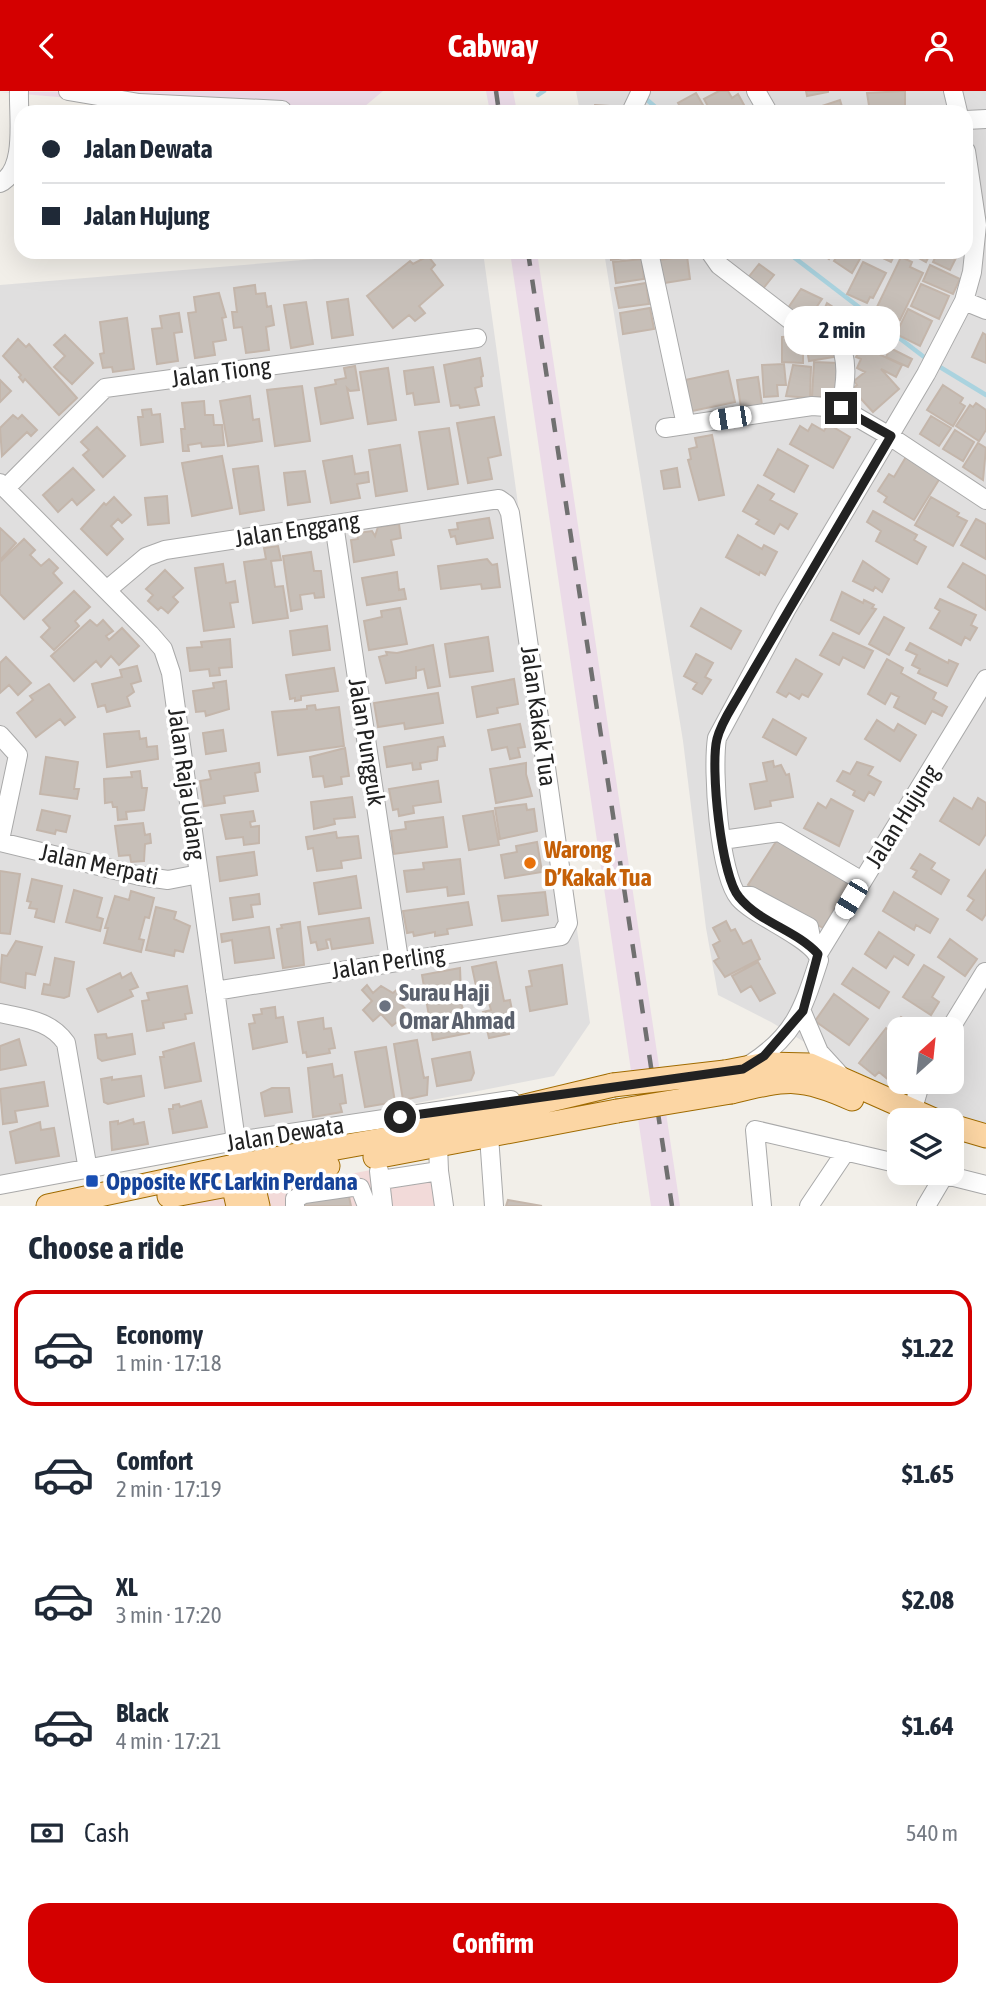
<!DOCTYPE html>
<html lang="en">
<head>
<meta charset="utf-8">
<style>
	body { margin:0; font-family:"Asap Condensed",sans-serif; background:#f6f6f7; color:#1f2937; height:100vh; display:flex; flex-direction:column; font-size:26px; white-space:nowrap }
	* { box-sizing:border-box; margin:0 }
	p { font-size:23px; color:#747a83 }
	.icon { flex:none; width:38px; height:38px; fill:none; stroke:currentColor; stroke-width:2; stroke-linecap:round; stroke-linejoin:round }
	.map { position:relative; height:1115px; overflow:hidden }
	.drawer { display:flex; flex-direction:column; background:#fff; flex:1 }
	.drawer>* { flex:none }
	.hud { position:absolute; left:14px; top:14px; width:959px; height:154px; border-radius:21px; box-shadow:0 7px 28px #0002; display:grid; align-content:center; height:154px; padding:0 28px; background:#fff }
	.needle { width:46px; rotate:27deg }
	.tools { position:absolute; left:887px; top:926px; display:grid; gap:14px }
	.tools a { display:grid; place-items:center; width:77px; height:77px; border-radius:14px; background:#fff; box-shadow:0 7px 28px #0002; font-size:35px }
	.end { position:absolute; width:32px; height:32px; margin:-16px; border:9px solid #222; background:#fff; box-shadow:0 0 0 4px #fff }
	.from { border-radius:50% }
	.bubble { position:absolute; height:49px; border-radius:21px; background:#fff; box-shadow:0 7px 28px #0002; font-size:23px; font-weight:700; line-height:49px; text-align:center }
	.car { position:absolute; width:21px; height:42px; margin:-21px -10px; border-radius:9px; box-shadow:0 0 5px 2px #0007; background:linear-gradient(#fff 24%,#345 0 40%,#fff 0 76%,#345 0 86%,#fff 0) }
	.hud b { display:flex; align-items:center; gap:24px; height:66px; font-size:26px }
	.hud b+b { border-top:2px solid #e0e1e3 }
	.hud i { width:18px; height:18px; background:#1f2937 }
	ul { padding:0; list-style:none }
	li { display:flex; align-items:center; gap:21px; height:116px; margin:0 14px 10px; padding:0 14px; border:4px solid transparent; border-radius:21px }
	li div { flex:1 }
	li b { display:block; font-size:26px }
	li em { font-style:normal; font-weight:700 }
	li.on { border-color:#d40000 }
	li>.icon { width:63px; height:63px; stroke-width:1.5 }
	h2 { padding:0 28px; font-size:32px; line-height:84px }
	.pay { display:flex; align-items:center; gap:18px; height:77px; padding:0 28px; font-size:26px }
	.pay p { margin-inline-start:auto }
	.primary-button { display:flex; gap:14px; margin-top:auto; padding:14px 28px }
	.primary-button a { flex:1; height:80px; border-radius:21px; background:#d40000; color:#fff; font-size:28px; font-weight:700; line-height:80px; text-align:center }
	header { display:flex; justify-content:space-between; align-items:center; height:91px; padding:0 28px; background:#d40000; color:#fff; font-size:32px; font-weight:700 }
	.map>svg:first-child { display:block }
	.residential { fill:#e0dfdf; fill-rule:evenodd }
	.commercial { fill:#f2dad9 }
	.industrial { fill:#ebdbe8 }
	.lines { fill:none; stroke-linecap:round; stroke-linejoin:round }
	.stream { stroke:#aad3df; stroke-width:4.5 }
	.building { fill:#c7bfb8; stroke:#c4b6ab; stroke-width:2 }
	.minor-casing { stroke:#a9a9a9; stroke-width:20 }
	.major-casing { stroke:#a06b00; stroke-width:25 }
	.minor { stroke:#fff; stroke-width:18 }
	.major { stroke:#fcd6a4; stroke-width:23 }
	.rail { stroke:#707070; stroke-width:4.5; stroke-dasharray:14 14; stroke-linecap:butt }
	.major-bridge-casing { stroke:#a06b00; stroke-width:25; stroke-linecap:butt }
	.major-bridge { stroke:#fcd6a4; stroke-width:23 }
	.route { stroke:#222; stroke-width:9 }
	.food-dot { fill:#e8710a; stroke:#fff; stroke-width:2.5 }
	.worship-dot { fill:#6b7280; stroke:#fff; stroke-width:2.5 }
	.transit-dot { fill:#1a4fb4; stroke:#fff; stroke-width:2.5 }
	.labels { text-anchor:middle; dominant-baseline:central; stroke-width:7; stroke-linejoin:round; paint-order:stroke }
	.street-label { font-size:24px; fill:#222; stroke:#fff }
	.food-label { font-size:24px; font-weight:bold; fill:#c56008; stroke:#fff; text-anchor:start }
	.worship-label { font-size:24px; font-weight:bold; fill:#5b616d; stroke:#fff; text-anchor:start }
	.transit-label { font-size:24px; font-weight:bold; fill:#164399; stroke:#fff; text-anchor:start }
</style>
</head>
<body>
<header><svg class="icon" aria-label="back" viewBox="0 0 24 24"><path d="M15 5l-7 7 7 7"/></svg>Cabway<svg class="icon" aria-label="person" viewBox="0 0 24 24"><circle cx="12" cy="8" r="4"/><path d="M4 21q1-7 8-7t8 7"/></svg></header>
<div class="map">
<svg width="986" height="1115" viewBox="0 0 986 1115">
	<rect width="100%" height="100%" fill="#f2efe9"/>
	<path class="residential" d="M576 0H986V1033L932 1017 848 977 771 931 718 904 706 837 683 650 604 161H966V21H580ZM900 938H952V990H900Z
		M400 161H483L590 932 554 985 0 1094V194Z"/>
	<path class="commercial" d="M371 1079 378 1115H180Z
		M446 1081 453 1115H387L384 1091Z"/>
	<path class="industrial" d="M383 0 358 21H232L0 1Z
		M486 0H513L517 21H490Z
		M510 161H537L680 1115H651Z"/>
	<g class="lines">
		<path class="stream" d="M538 4 544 0
			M645 7 661 21
			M787 161 928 269
			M935 273 986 304"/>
	</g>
	<path class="building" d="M719 0H728L732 7 738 3 744 14 732 21H711L704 8Z
		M806 0H828V1L807 5Z
		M905 0V20L870 21 867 2Z
		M696 2 707 21H683L678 12Z
		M840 9 843 19 837 21H804Z
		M595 14 624 16V21H594Z
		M610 161H642V165L611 169Z
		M656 161H684L657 166Z
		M819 161H834L829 168Z
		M840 161H853L861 166 852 182 834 170Z
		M870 161H896L891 171Z
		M908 161H931L926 171Z
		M938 161H959L950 179 933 171Z
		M428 165 435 174 431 178 443 194 419 215 425 222 415 230 409 224 393 237 367 205 410 170 413 173Z
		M687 165 690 188 658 193 659 169Z
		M901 166 912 171 910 176 923 182 900 229 876 218Z
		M642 168 644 188 616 192 613 171Z
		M863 171 886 182 873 207 870 206 867 212 847 203Z
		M759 173 774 184 762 199 747 188Z
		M930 174 960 188 953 203 923 190Z
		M646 192 649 213 619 217 615 197Z
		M921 193 949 205 939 228 911 215Z
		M255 194 256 203 265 202 267 216 271 215 274 234 266 236 269 259 246 262 242 236 234 237 232 221H237L234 197Z
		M801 198 822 208 807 230 788 217Z
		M219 202 226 226 222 227 226 249 213 251 215 264 195 267 188 222 196 221 194 206Z
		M348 208 353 244 332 247 327 211Z
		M306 211 313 253 291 257 284 214Z
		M827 212 856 231 851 243 820 228Z
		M650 217 654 238 623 243 620 222Z
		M908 218 932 230 920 255 896 243Z
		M179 222 182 241 174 242 178 270 157 273 152 238 162 237 160 225Z
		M127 227 134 278 113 281 112 276 103 277 100 263 104 262 100 231Z
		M983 242 986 244V272L972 266Z
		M825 243 829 255 837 253 840 265 809 270 805 246Z
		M65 244 93 272 72 293 54 276 65 265 54 254Z
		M803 245V272L782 271V246Z
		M18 248 26 256 29 253 77 307 59 324 25 288 23 291 19 286 21 284 3 265Z
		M862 255 902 274 896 286 881 278 899 298 873 321 852 298 857 294 854 290 865 281 857 277 861 268 856 266Z
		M890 257 912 268 908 276 886 266Z
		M480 267 483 285 481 286 482 295 475 297 479 314 460 317 459 314 451 315 444 274Z
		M814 271 838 272 837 307 812 306Z
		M784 273 786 294H777L778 305 764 306 762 274Z
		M793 274 811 276 810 307 786 305Z
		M355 275 359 299 350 300 347 297 353 327 321 333 315 297 336 293 335 289 346 287 344 277Z
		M433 276 439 311 415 314 413 302 407 303 404 280Z
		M388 277 396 329 368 333 360 281Z
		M728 280 735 311 692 320 685 289Z
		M758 286 762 314 741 317 737 289Z
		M0 289 11 300 0 311Z
		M943 294 963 307 960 312 965 315 953 335 927 319Z
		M302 295 310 350 275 355 267 299Z
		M250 305 253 329 259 328 262 350 228 355 220 310Z
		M204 310 205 324H213L214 334H222L224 354 202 356 201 352 188 354 189 360H183L181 338H185L182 312Z
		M976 312 986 319V339L979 350 956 335 970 314 973 316Z
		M151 318 152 324 160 323 163 351 141 354 138 326H143L142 319Z
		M13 324 18 328 22 324 37 339 31 345 27 341 2 365 0 337Z
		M931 325 951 337 939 355 920 343Z
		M494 326 501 364 488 367 492 388 468 392 457 332Z
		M812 333 824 340 828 333 850 346 833 377 790 353 800 335 808 340Z
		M97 336 125 365 103 386 83 364 89 359 81 351Z
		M449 337 458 393 428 398 419 341Z
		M955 339 974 351 963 370 943 358Z
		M712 344 724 404 699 409 688 369 691 368 689 358 697 356 695 347Z
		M978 352 986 357 983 389 963 376Z
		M400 354 407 400 376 405 369 359Z
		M778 358 808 375 794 401 764 384Z
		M222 365 232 417 192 425 182 372Z
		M352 365 355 383 368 381 369 391 357 393 360 407 331 412 323 370Z
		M906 366 940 387 914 429 884 411 887 406 878 400 889 383 894 386Z
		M258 375 264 419 240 423 233 378Z
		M73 377 94 399 77 414 72 408 58 421 43 404Z
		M677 377 680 396 664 398 661 380Z
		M305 380 310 411 288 414 284 382Z
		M758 394 774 403 770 409 797 423 788 438 780 433 774 443 756 433 759 429 743 420Z
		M167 405 169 432 148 434 145 407Z
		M114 406 131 424 122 432 118 428 111 435 123 448 107 464 81 438 104 412 106 414Z
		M931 406 959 422 957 425 967 430 953 455 915 434Z
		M873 420 917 444 914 449 926 456 917 473 876 450 881 440 867 431Z
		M489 427 493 447 457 453 455 445 451 446 449 439 458 438 457 432Z
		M976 428 986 433V468L961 454Z
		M399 433 401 447 391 449 394 464 354 471 351 449 358 448 357 442 372 440 375 445 378 436Z
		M0 437 16 452 0 469Z
		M738 444 762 458 764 454 777 461 765 484 760 481 759 484 726 466Z
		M24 448 35 459 30 464 41 475 49 468 58 477 53 482 62 492 24 528 0 503V471Z
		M278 455 281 469 271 470 275 496 283 495 288 527 253 532 244 471 266 468 264 457Z
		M311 461 314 480H321L324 506 315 507 314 502 300 504 302 518 291 520 283 465Z
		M487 468 492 474 497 473 500 496 482 498 481 493 441 498 438 475Z
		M863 470 889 488 882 501 875 496 873 500 853 490Z
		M963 472 986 485V519L948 496Z
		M223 473 226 492 235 490 238 511 230 512 234 536 204 540 195 477Z
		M165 479 183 497 173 506 178 511 168 522 161 516 158 519 148 510 153 504 146 498Z
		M397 481 399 499 404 498 406 508 367 514 362 487Z
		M74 500 90 516 75 530 79 535 54 559 41 546 50 537 43 529Z
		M842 501 863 512 864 509 874 514 872 517 876 518 859 543 831 529Z
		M940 508 976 524 971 534 977 537 970 549 965 546 961 554 930 537 940 520 935 517Z
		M400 517 407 553 369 559 364 530 382 526 381 520Z
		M701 517 741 540 731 558 691 535Z
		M884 526 904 537 889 564 869 553Z
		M90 529 97 535 103 529 113 540 106 545 109 549 122 537 139 555 119 574 111 565 101 576 96 570 74 590 51 565Z
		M327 535 330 559 293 564 290 540Z
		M833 542 873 560 864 577 843 566 839 574 820 564Z
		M488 546 493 580 450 586 445 553Z
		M230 548 232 576 219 577 220 584 210 585 209 578 190 580 187 557 202 556 201 551Z
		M910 552 948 572 949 569 958 573 947 595 918 582 920 578 912 574 917 564 906 559Z
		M433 554 440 595 428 597 424 578 416 580V575V587L386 592 379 566 387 564 386 561 397 562Z
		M696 563 713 572 705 586 711 589 702 603 693 598 697 592 684 585Z
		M6 566 31 592 18 604 9 594 0 602V572Z
		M796 568 822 583 808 606 802 603 799 608 789 602 786 606 777 601Z
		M887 568 903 577 901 582 936 602 933 608 947 616 942 625 932 620 925 633 894 616 899 606 891 602 885 613 868 603Z
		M137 575 141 590 131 593 134 601 127 606 130 615 107 621 105 614 98 616 92 593 122 586 120 579Z
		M334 577 338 600 301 605V609L295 610V607L290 608 286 584Z
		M514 588 518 613 497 617 498 622 477 626 472 596Z
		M226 590 229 618 206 625 205 620 196 621 193 600 214 597 213 592Z
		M49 593 75 626 65 634 60 628 36 646 17 622 33 609 30 605Z
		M438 602 443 632 405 638 404 632 378 636 374 612Z
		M315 614 316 619 339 616 344 655 278 664 272 621 307 618V615Z
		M773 628 806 647 796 664 763 646Z
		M877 629 894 640 898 633 916 644 900 670 865 648Z
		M520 633 525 656 518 657 520 666 510 668 507 656 492 659 488 639Z
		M223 639 226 660 206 663 203 642Z
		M139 640 140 648 146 647 147 656 157 655 158 668 107 676 104 643Z
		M443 646 445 655 438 656 437 669 420 672 421 678 413 679 412 672 387 676 384 656Z
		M345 657 349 685 341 686 342 693 325 696 323 685 313 686 310 666Z
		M46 666 78 671 74 698H79L77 708 40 703Z
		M773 670 774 676 781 674 786 684 789 683 793 706 770 710 771 715 755 718 750 693 767 690 763 672Z
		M857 671 873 676 868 684 881 691 874 704 869 701 864 710 853 704 855 700 837 690 843 680 850 683Z
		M259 672 260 681 255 682 258 700 224 705 225 712 204 715 200 690 211 688 209 680Z
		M526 672V683L532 705 496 712 490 678Z
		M140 680 142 697H147L144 719 126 721 127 728 118 729 117 716H113L112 711 105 712 104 688 132 686 131 681Z
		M438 690 441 711 413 715 414 722 399 725 398 718 393 719 389 698Z
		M352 706 355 726 334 728 335 733 314 738 311 711Z
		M954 707 972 718 978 707 986 712V743L979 754 940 730Z
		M831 708 853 720 839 755 804 737 818 712 826 717Z
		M526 713 527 719 534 718 537 740 500 748 495 717Z
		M42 719 70 725 66 741 56 739 55 743 37 739Z
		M253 720 255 730 250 731 251 736 259 735V752L244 754 243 746 226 748 221 724Z
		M493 720 499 754 469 759 463 725Z
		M443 726 447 756 394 763 391 740 406 738 405 731Z
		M143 732 145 744 150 743 151 752 145 753 144 770 131 771 130 764 119 765 115 735Z
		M336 741 337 747 358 745 361 767 341 770 342 777 317 780 313 757 308 758 306 746Z
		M779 746 851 790 823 837 748 794Z
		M537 751 542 781 505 787 501 764 517 761 516 755Z
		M254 761 257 784 220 790 217 766Z
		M920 763 935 772 931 778 949 789 941 803 913 786 917 780 911 777Z
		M460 768 464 803 448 805 447 796 407 801 404 780 424 778 423 772Z
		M986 779V823L982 829 967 819 974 809 968 805Z
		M0 780 20 783 10 843 0 842Z
		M356 785 361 817 319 823 314 792Z
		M32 788 62 795 54 831 35 826 37 818 29 817 31 811 27 810Z
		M74 799 102 807 97 826 103 828 100 840 66 831Z
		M131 800 154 807 149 827 145 826 139 848 144 849 141 861 104 852 108 837H105L115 805 129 809Z
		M545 801 548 824 502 830 498 805Z
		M894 801 938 828 930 842 916 834 914 839 883 820Z
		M259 803 260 813 251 814 253 826 233 829 230 807Z
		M468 811 472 834 447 838 448 843 435 845V841L414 845 413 841 407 842 403 820Z
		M156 816 176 821 174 828 190 835 183 861 175 859 174 865 146 859Z
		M369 827 373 852 332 858 330 848 326 849 328 857 318 859 316 851 311 852 308 836Z
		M726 830 731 840 735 838 743 853 751 849 760 868 725 886 714 870 719 867 713 854 720 850 713 837Z
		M300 831 304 874 283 877 277 838 282 837 281 834Z
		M269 836 274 867 235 872 232 849 222 851 221 843Z
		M879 841 914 864 908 874 894 865 886 877 865 863Z
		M950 848 977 868 965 885 938 866Z
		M16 850 42 856 35 884 26 882 25 897 0 891 2 864 7 865Z
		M55 867 74 871 69 905 64 907 42 903 44 893 50 894Z
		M496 871 504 910 510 909 512 919 509 920 510 928 506 929 509 943 489 947 483 921 491 919 489 912 480 914 472 876Z
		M758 871 775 902 760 910 751 895 741 901 732 885Z
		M562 874 567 913 530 920 526 896 532 895 529 880Z
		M924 874 944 886 932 906 939 911 931 924 903 906Z
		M460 877 461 902 464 901 466 910 461 911 469 942 433 949 422 884Z
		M853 877 889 901 879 917 842 893Z
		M120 882 122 887 131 882 138 896 130 899 133 905 98 921 87 898Z
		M367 894 373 902 381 895 393 902 399 897 405 904 398 910 411 924 400 934 397 931 392 935 381 923 373 930 363 919 372 910 362 899Z
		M187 895 192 922 185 923 186 928 163 932 164 937 147 940 142 910 149 909 147 902Z
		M834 903 868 928 849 954 815 930Z
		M275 916 276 927 283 926 287 951 253 958 249 933 255 932 253 924 262 923 261 918Z
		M901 926 916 937 915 938H900V942L892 937Z
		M323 927 324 938 331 937 335 957 329 958 330 962 307 966 306 961 303 962 298 931Z
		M886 937 900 947V978L890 990 879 981 875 985 859 972Z
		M106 943 107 947 132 943 135 963 102 970 98 967 95 944Z
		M19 948 26 974 0 979V955Z
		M417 949 424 987 428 986 427 1004 403 1009 394 953Z
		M194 952 201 990 165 997 160 966H164L163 961Z
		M386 956 395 1011 365 1016 355 961Z
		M470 961 474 982 471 989 437 995 432 968Z
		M332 973 334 986 342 984 346 1012 340 1013 342 1021 313 1026 308 977Z
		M141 985 144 1005 108 1013 104 1011 101 988 112 986V989Z
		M44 991 48 1015 15 1020 17 1031 3 1033 0 998Z
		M272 997H289L292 1021 265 1025 261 1002Z
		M201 1010 207 1036 173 1042 169 1018H173V1014L179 1013 180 1016Z
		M133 1028 134 1033 144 1031 148 1053 112 1059 110 1031 118 1030V1033Z
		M40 1031 41 1039 54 1037 59 1065 16 1072 10 1041Z
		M348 1101 351 1115H298L297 1110Z
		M508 1109 542 1115H506Z"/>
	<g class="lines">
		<g class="minor-casing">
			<path id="minor" d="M68 0 139 12 282 19
				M756 0 768 21
				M953 0 958 21
				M631 21 641 0
				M966 29 986 28
				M0 92C27 79 18 25 19 0
				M649 161 686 334
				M710 161 719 174 789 228 837 244C849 269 846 290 841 317
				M964 210 986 219
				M665 337 812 315 841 317 891 346 986 409
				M0 392 150 543 163 558 171 582 236 1050 237 1061 248 1073
				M6 397 105 297 477 247
				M334 433 399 869
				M108 498 146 466 165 459 499 408 506 413 510 422 568 832 561 845 215 900
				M0 644 18 664 0 749
				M722 749 779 741 862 790
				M0 751 140 785 168 789 199 783
				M741 805H751L809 836 813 857
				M818 863 986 588
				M802 921 819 961 841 985
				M0 922C26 928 50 929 66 952L88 1079
				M950 938 985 881
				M749 974C795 945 803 918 819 869 816 848 755 826 739 807 719 783 712 679 717 647L786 519 926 283 964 210 972 181 977 134 966 60
				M912 1021 921 990
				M489 1045 494 1115
				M379 1080 383 1115
				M439 1080 444 1115
				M938 1082 986 1094
				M381 1089 439 1080 438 1054
				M0 1094 236 1050 511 1009
				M295 1115V1108L304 1103 352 1096 360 1097 367 1115
				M762 1115 755 1039 900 1073
				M809 1115 846 1060
				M926 1115 945 1083"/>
		</g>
		<g class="major-casing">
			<path id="major" d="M725 981 767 973 810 974 934 1029
				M731 1001C786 988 800 984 852 1008
				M952 1035 986 1045
				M375 1066 617 1020
				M249 1076 258 1115
				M230 1079 238 1115
				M169 1105 328 1075
				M48 1115 230 1076 392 1047 613 994"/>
		</g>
		<use href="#minor" class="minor"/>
		<use href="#major" class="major"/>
		<path class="rail" d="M496 0 499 21
			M528 161 672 1115"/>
		<g class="major-bridge-casing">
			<path id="major-bridge" d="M613 994 725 981
				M617 1020 731 1001"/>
		</g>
		<use href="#major-bridge" class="major-bridge"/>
	</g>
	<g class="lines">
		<path class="route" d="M400 1026 743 978 764 965 803 920 818 863C796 839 760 832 739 806 721 785 710 675 717 648 721 632 731 618 739 604L891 345 841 317"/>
	</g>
	<circle class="food-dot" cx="530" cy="772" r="7"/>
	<circle class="worship-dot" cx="385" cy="915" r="7"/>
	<rect class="transit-dot" x="85" y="1083" width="14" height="14" rx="3.5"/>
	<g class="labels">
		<g class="street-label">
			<text transform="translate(221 281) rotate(-8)">Jalan Tiong</text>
			<text transform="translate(297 438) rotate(-9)">Jalan Enggang</text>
			<text transform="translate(539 625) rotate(82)">Jalan Kakak Tua</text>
			<text transform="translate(367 651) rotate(81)">Jalan Pungguk</text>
			<text transform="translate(187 693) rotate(82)">Jalan Raja Udang</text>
			<text transform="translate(902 725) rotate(-58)">Jalan Hujung</text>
			<text transform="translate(99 773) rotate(12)">Jalan Merpati</text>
			<text transform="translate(388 871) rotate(-9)">Jalan Perling</text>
			<text transform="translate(285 1043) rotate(-9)">Jalan Dewata</text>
		</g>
		<g class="food-label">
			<text x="544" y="758">Warong<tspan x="544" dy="28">D’Kakak Tua</tspan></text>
		</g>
		<g class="worship-label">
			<text x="399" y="901">Surau Haji<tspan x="399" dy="28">Omar Ahmad</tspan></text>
		</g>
		<g class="transit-label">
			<text x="106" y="1090">Opposite KFC Larkin Perdana</text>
		</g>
	</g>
</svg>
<div class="tools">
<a><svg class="needle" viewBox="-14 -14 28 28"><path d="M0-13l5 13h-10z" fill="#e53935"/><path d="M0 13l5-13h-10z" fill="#747a83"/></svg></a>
<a><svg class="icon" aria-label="layers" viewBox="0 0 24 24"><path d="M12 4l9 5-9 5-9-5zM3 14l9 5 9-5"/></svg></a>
</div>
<i class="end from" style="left:400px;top:1026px"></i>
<i class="end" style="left:841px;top:317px"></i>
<div class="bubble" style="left:784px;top:215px;width:116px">2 min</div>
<i class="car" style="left:730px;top:327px;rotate:261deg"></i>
<i class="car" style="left:851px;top:808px;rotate:211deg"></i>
<div class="hud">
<b><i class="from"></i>Jalan Dewata</b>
<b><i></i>Jalan Hujung</b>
</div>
</div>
<section class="drawer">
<h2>Choose a ride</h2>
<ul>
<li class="on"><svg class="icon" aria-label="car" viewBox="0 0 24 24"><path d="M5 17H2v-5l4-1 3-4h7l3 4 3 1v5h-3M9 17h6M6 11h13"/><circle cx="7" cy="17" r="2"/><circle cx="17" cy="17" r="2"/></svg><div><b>Economy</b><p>1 min · 17:18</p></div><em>$1.22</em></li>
<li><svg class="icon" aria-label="car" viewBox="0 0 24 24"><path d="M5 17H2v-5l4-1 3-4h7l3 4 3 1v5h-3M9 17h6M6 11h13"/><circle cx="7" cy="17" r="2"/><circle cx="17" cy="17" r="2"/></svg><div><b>Comfort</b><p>2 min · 17:19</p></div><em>$1.65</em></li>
<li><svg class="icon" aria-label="car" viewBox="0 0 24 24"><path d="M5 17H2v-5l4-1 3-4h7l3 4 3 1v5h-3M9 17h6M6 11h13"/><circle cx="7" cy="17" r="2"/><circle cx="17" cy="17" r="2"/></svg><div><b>XL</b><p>3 min · 17:20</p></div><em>$2.08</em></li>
<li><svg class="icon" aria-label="car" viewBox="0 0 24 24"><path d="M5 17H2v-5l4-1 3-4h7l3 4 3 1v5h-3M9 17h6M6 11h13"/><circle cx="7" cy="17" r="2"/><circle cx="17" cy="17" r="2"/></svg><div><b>Black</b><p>4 min · 17:21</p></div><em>$1.64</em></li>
</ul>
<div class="pay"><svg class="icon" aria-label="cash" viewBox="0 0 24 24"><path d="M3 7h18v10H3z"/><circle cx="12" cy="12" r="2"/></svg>Cash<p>540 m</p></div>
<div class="primary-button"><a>Confirm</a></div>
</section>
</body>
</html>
